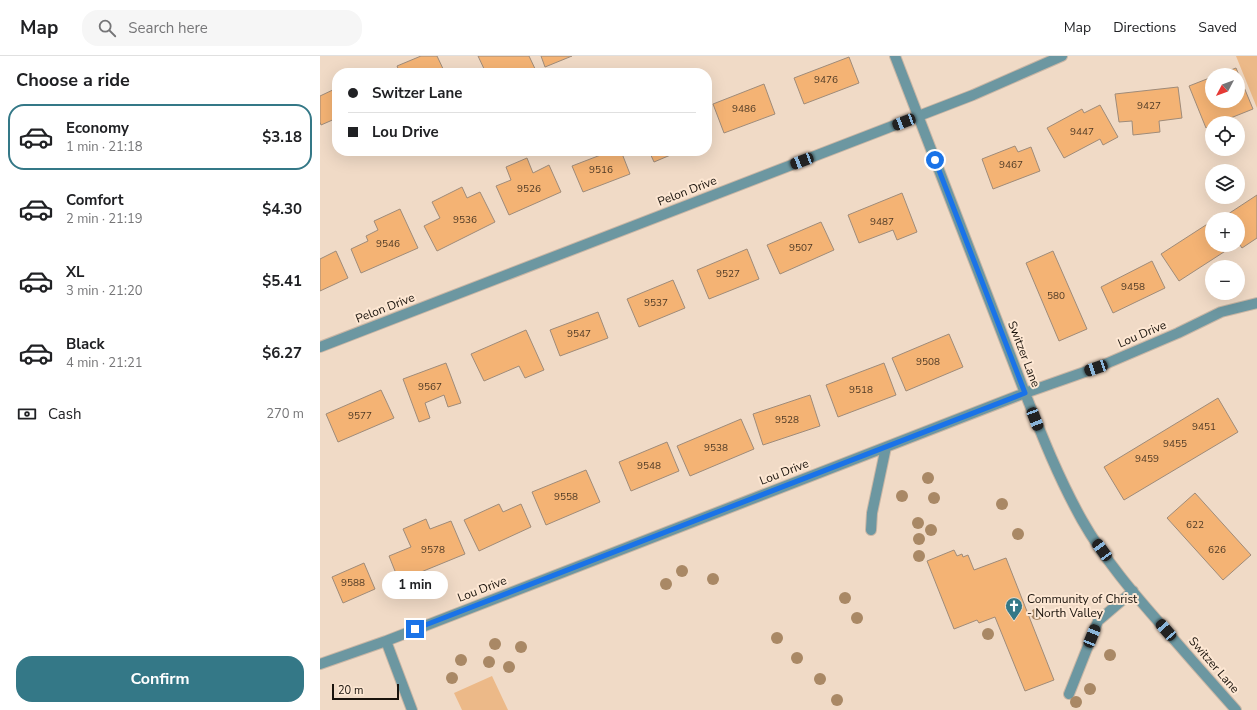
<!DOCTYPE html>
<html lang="en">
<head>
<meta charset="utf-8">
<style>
	body { margin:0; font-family:"Nunito Sans",sans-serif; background:#f6f6f6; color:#202124; height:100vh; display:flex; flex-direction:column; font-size:15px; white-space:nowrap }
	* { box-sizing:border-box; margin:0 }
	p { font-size:13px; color:#757577 }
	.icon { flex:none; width:22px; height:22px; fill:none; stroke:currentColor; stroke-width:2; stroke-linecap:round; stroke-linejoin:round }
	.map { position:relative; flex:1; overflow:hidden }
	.details { display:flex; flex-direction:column; background:#fff; width:320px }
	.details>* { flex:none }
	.banner { position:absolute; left:12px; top:12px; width:380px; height:88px; border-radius:16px; box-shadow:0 4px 16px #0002; display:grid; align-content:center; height:88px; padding:0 16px; background:#fff }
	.needle { width:26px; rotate:229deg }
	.controls { position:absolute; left:885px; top:12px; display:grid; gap:8px }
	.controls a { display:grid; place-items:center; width:40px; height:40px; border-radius:50%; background:#fff; box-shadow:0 4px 16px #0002; font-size:20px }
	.scale { position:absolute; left:12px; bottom:10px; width:67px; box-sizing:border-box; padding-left:4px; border:2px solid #1a130c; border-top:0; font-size:11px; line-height:14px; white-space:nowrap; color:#1a130c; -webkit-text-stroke:3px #fde7d3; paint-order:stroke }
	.end { position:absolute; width:18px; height:18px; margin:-9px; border:5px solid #1a73e8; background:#fff; box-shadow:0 0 0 2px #fff }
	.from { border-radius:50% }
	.bubble { position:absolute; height:28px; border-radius:14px; background:#fff; box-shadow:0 4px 16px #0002; font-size:13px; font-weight:700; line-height:28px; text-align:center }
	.car { position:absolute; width:12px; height:24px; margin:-12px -6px; border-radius:5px; box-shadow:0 0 3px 1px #0007; background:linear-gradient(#222 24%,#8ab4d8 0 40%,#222 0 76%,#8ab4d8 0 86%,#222 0) }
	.banner b { display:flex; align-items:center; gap:14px; height:38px; font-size:15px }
	.banner b+b { border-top:1px solid #e0e0e0 }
	.banner i { width:10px; height:10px; background:#202124 }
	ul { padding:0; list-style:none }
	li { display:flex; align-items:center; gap:12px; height:66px; margin:0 8px 6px; padding:0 8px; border:2px solid transparent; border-radius:16px }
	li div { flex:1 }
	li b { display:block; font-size:15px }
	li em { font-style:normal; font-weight:700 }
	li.active { border-color:#347887 }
	li>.icon { width:36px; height:36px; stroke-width:1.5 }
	h2 { padding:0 16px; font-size:18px; line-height:48px }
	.pay { display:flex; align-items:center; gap:10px; height:44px; padding:0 16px; font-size:15px }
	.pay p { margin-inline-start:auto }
	.button { display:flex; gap:8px; margin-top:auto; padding:8px 16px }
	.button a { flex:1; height:46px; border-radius:16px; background:#347887; color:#fff; font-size:16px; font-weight:700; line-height:46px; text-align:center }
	header { display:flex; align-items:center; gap:24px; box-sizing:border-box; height:56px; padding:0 20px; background:#fff; border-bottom:1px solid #e0e0e0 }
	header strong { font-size:19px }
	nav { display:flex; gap:22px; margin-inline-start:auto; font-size:14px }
	.search { width:280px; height:36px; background:#f6f6f6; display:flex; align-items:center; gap:10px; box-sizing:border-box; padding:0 14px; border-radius:16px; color:#757577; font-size:15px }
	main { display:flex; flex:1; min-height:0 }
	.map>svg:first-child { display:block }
	.green { fill:#ecb988 }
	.building { fill:#f4b374; stroke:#9f8b79 }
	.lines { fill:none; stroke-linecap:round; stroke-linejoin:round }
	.minor-casing { stroke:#c9b6a5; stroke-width:12 }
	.minor { stroke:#6c97a1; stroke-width:10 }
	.tree { fill:#a98865 }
	.route { stroke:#1a73e8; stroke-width:5 }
	.labels { text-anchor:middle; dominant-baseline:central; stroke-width:4; stroke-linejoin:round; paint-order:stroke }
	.number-label { font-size:10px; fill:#503b26 }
	.street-label { font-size:12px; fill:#1a130c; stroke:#fde7d3 }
	.poi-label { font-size:12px; fill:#1a130c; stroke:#fde7d3; text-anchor:start }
</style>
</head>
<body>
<header>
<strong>Map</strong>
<div class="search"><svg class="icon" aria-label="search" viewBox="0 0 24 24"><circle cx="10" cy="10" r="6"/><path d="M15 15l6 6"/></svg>Search here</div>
<nav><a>Map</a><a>Directions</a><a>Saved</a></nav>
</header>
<main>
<section class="details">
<h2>Choose a ride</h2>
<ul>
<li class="active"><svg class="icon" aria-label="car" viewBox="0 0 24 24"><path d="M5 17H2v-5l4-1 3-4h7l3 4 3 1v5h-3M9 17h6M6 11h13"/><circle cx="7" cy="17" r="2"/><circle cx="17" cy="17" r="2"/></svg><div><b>Economy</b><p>1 min · 21:18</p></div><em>$3.18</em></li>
<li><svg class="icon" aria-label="car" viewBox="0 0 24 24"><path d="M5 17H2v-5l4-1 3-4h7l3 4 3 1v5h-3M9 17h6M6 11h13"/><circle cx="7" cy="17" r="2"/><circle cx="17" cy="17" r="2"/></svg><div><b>Comfort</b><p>2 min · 21:19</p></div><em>$4.30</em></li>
<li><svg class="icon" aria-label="car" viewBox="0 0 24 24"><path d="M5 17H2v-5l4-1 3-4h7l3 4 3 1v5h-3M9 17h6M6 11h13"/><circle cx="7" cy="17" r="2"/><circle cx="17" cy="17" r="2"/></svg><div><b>XL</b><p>3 min · 21:20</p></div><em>$5.41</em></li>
<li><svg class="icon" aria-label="car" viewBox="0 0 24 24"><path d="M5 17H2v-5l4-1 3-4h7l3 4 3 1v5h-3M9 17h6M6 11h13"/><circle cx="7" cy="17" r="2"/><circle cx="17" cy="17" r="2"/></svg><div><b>Black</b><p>4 min · 21:21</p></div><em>$6.27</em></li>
</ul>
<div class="pay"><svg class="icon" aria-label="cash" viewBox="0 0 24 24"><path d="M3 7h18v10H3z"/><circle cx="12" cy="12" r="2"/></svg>Cash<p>270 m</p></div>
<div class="button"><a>Confirm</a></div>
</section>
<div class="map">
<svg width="937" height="654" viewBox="0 0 937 654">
	<rect width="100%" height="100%" fill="#f0dac6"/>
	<path class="green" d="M916 0H937V52Z
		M172 620 188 654H142L134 637Z"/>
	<path class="building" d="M101 0H117L125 17H80L77 10Z
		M158 0H209L217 17H185L184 14 177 17H166Z
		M221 0H252L225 11Z
		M529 1 539 27 484 48 474 22Z
		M916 12 933 53 898 67H892V69L886 72 869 30 892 21V45H918V19H898Z
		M444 28 455 58 404 77 393 48Z
		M858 31 862 62 839 65 840 76 813 79 812 65 799 66 795 38Z
		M17 32V62L1 69 0 66V40Z
		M780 49 798 81 783 89 780 83 744 102 727 72 762 53 764 57Z
		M695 90 698 96 711 91 720 115 673 133 662 103Z
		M291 95H301L310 118 263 136 252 110Z
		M329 95H360L334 106Z
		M207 102 213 117 229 109 241 136 189 159 176 130 191 124 186 111Z
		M142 131 147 142 160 136 175 166 117 195 104 170 120 162 112 146Z
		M582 137 597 176 577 184 573 174 539 187 528 159Z
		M937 139V182L922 192 918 186V163H903L902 162Z
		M80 153 98 192 41 217 31 193 48 185 46 180 58 174 54 165Z
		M501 166 514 194 460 218 447 189Z
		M889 167 892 172V189H904L907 194 859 225 841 198Z
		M427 193 439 223 389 243 377 214Z
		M16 195 28 222 0 235V203Z
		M733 195 767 273 739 285 706 207Z
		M832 205 845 232 793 257 781 231Z
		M353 224 365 252 319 271 307 243Z
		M278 256 288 282 240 300 230 274Z
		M206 274 224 314 205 322 199 310 164 325 151 298Z
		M629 278 643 311 586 335 572 302Z
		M126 307 141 347 128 351 124 339 105 347 110 362 99 366 83 323Z
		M564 307 576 339 518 361 506 329Z
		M61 334 74 362 18 386 6 358Z
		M490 339 500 370 443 389 433 358Z
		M898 342 918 376 804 444 784 411Z
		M421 363 434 393 370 420 357 390Z
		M347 386 359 415 311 435 299 406Z
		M266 414 280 446 226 469 212 436Z
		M875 437 931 499 903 524 847 462Z
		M179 448 183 456 201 448 211 471 159 495 144 464Z
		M106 463 110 473 131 465 145 498 79 525 69 500 91 491 83 473Z
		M634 494 637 500 642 498 643 501 648 499 654 514 686 502 734 624 705 635 675 561 659 567 657 564 634 573 607 505Z
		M44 507 55 533 23 547 12 521Z"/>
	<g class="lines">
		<g class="minor-casing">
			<path id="minor" d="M575 0 705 337C722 380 739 423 762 464 784 503 814 538 844 572 868 600 892 627 916 654
				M0 291 653 39 742 0
				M551 474 552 457 566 391
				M66 585 92 654
				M0 608 66 585 705 337 776 312 858 277 901 256 937 247
				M749 638 778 565 813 535"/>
		</g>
		<use href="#minor" class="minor"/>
	</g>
	<g class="tree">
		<circle cx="608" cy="422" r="6"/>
		<circle cx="582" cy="440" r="6"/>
		<circle cx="614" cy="442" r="6"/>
		<circle cx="682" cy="448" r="6"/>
		<circle cx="598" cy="467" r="6"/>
		<circle cx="611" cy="474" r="6"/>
		<circle cx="698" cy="478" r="6"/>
		<circle cx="599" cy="483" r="6"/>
		<circle cx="599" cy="500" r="6"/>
		<circle cx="362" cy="515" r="6"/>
		<circle cx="393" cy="523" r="6"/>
		<circle cx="346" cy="528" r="6"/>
		<circle cx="525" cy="542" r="6"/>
		<circle cx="717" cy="558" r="6"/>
		<circle cx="537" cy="562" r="6"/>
		<circle cx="668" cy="578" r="6"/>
		<circle cx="457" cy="582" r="6"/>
		<circle cx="175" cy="588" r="6"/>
		<circle cx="201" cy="591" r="6"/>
		<circle cx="790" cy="599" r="6"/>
		<circle cx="477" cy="602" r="6"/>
		<circle cx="141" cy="604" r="6"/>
		<circle cx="169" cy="606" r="6"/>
		<circle cx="189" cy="611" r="6"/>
		<circle cx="132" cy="622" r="6"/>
		<circle cx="500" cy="623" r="6"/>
		<circle cx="770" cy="633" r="6"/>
		<circle cx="517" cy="644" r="6"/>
		<circle cx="756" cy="646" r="6"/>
	</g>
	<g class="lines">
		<path class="route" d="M95 573 705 337 615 104"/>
	</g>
	<defs>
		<g id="church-pin" transform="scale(0.9)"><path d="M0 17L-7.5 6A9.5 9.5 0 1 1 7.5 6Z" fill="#347887" stroke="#fde7d3"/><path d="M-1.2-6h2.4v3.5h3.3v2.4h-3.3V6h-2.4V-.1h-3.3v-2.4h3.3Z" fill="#fff"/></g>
	</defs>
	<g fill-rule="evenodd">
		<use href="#church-pin" x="694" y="550"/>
	</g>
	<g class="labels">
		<g class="number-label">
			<text x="506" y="24">9476</text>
			<text x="829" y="50">9427</text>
			<text x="424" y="53">9486</text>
			<text x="762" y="76">9447</text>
			<text x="691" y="109">9467</text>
			<text x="281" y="114">9516</text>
			<text x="209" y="133">9526</text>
			<text x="145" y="164">9536</text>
			<text x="562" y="166">9487</text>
			<text x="68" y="188">9546</text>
			<text x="481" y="192">9507</text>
			<text x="408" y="218">9527</text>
			<text x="813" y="231">9458</text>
			<text x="736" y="240">580</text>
			<text x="336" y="247">9537</text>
			<text x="259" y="278">9547</text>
			<text x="608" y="306">9508</text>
			<text x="110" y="331">9567</text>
			<text x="541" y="334">9518</text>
			<text x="40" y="360">9577</text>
			<text x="467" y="364">9528</text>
			<text x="884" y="371">9451</text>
			<text x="855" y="388">9455</text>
			<text x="396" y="392">9538</text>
			<text x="827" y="403">9459</text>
			<text x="329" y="410">9548</text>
			<text x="246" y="441">9558</text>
			<text x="875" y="469">622</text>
			<text x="113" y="494">9578</text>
			<text x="897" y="494">626</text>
			<text x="33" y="527">9588</text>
		</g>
		<g class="street-label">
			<text transform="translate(367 135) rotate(-21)">Pelon Drive</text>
			<text transform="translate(65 252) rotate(-21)">Pelon Drive</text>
			<text transform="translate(822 278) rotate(-23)">Lou Drive</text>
			<text transform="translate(704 298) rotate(69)">Switzer Lane</text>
			<text transform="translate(464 416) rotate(-21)">Lou Drive</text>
			<text transform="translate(162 533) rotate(-21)">Lou Drive</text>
			<text transform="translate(894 609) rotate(49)">Switzer Lane</text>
		</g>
		<g class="poi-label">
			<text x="707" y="543">Community of Christ<tspan x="707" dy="14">- North Valley</tspan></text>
		</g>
	</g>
</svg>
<div class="controls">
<a><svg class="needle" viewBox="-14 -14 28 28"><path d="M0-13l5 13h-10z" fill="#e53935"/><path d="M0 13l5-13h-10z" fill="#757577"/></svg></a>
<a><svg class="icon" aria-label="locate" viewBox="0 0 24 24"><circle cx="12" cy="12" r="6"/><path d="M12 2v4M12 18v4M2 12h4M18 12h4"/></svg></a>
<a><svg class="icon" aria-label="layers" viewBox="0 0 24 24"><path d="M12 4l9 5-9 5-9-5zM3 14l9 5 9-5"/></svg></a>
<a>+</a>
<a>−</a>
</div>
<div class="scale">20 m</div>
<i class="end from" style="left:615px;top:104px"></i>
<i class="end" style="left:95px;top:573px"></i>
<div class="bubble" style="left:62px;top:515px;width:66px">1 min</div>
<i class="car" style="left:584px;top:66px;rotate:249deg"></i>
<i class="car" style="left:482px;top:105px;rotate:249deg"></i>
<i class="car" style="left:776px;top:312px;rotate:251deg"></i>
<i class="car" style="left:715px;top:363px;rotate:159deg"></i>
<i class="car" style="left:782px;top:494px;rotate:324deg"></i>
<i class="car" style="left:846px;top:574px;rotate:319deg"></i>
<i class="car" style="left:772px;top:580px;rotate:22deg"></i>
<div class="banner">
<b><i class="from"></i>Switzer Lane</b>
<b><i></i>Lou Drive</b>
</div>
</div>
</main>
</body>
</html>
